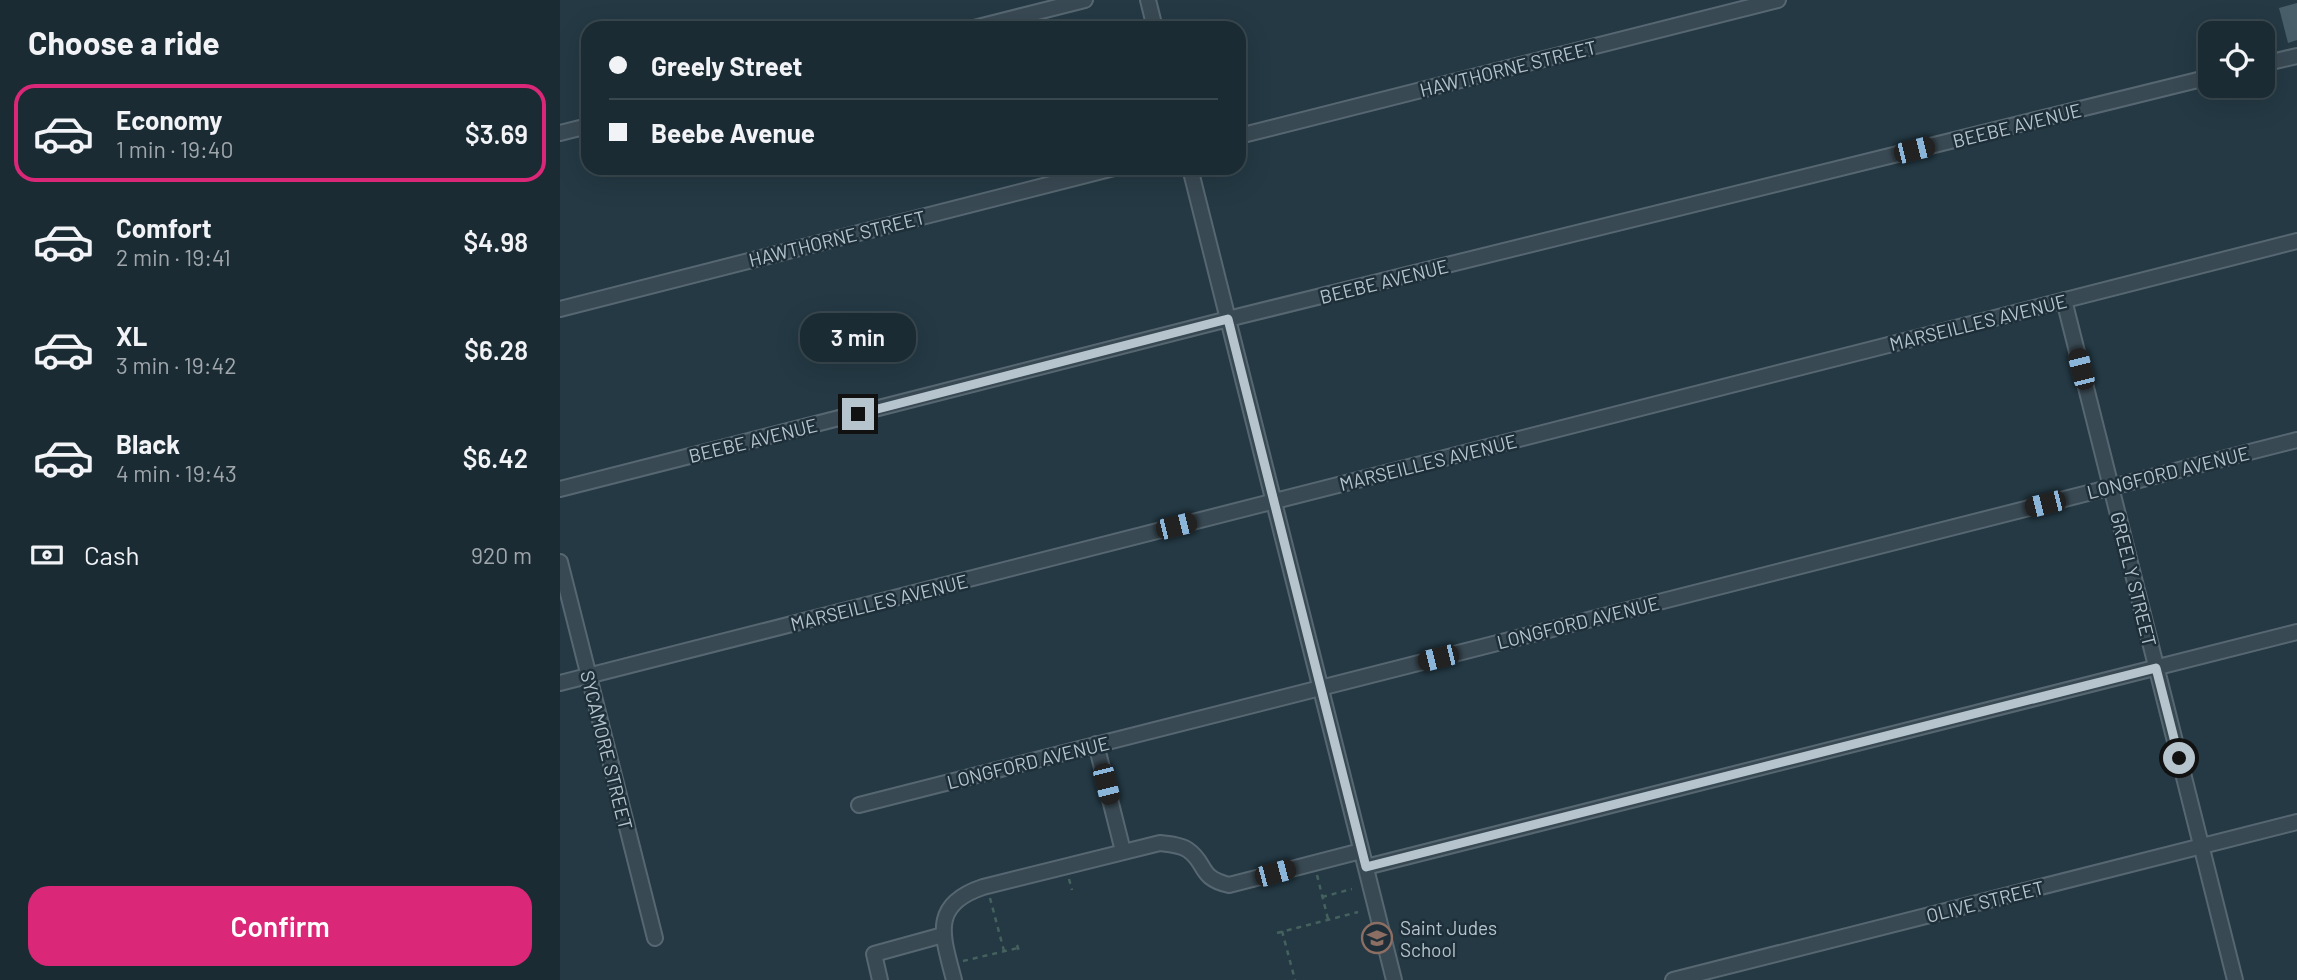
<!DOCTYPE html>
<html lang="en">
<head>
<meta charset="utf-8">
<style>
	body { margin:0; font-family:Barlow,sans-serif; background:#24333b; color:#f1f3f6; height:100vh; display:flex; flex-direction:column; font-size:26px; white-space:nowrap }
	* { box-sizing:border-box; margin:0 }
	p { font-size:23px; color:#a0a7ac }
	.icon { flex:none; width:38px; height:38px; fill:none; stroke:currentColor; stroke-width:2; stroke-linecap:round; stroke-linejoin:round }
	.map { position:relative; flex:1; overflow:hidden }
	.details { display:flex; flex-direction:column; background:#1b2b33; width:560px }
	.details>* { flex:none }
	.top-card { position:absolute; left:21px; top:21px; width:665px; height:154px; border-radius:21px; box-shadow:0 7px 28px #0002,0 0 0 2px #39474e; display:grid; align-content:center; height:154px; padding:0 28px; background:#1b2b33 }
	.buttons { position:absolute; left:1638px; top:21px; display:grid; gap:14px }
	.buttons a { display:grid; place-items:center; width:77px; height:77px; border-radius:14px; background:#1b2b33; box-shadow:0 7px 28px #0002,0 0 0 2px #39474e; font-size:35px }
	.end { position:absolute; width:32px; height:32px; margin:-16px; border:9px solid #b6c4cd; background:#111; box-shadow:0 0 0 4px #111 }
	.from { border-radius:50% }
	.bubble { position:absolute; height:49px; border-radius:21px; background:#1b2b33; box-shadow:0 7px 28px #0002,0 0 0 2px #39474e; font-size:23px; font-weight:600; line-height:49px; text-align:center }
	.car { position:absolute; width:21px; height:42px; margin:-21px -10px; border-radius:9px; box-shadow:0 0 5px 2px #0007; background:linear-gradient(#222 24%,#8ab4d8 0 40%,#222 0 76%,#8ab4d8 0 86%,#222 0) }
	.top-card b { display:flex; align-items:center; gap:24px; height:66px; font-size:26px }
	.top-card b+b { border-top:2px solid #39474e }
	.top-card i { width:18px; height:18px; background:#f1f3f6 }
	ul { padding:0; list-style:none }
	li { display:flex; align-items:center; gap:21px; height:98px; margin:0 14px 10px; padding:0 14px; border:4px solid transparent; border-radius:21px }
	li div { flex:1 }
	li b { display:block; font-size:26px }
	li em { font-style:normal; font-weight:600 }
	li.current { border-color:#db2777 }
	li>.icon { width:63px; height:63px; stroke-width:1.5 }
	h2 { padding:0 28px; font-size:32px; line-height:84px }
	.pay { display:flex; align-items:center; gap:18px; height:77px; padding:0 28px; font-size:26px }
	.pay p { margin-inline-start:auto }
	.cta { display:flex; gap:14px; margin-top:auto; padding:14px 28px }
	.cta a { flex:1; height:80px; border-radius:21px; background:#db2777; color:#fff; font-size:28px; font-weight:600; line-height:80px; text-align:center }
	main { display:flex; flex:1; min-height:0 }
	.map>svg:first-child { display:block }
	.building { fill:#485f6a }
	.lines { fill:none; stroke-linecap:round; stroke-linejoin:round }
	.minor-casing { stroke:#576771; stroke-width:18 }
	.path { stroke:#45615e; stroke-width:2.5; stroke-dasharray:5 5; stroke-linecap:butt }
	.minor { stroke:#394953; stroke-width:14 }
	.route { stroke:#b6c4cd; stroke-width:9 }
	.labels { text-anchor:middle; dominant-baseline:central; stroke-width:5; stroke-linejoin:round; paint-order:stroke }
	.street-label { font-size:19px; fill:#b6c4cd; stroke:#1e2f39 }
	.poi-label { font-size:19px; fill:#b6c4cd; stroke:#1e2f39; text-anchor:start }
</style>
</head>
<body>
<main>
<section class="details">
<h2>Choose a ride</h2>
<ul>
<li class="current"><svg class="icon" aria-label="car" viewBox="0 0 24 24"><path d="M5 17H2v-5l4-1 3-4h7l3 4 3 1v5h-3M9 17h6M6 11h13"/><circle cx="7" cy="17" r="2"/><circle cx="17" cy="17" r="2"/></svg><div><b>Economy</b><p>1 min · 19:40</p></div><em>$3.69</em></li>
<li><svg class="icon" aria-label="car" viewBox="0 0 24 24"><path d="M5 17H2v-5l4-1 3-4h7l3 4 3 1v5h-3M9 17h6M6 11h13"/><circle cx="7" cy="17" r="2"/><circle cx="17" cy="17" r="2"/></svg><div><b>Comfort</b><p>2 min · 19:41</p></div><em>$4.98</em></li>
<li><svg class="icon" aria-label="car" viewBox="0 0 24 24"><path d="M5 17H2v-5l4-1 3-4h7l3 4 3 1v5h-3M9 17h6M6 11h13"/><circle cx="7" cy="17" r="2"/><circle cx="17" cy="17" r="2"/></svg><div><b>XL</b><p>3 min · 19:42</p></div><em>$6.28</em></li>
<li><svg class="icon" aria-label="car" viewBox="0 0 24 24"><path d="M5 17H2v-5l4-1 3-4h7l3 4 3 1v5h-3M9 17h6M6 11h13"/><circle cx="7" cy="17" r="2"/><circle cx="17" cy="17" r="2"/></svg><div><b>Black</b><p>4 min · 19:43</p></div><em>$6.42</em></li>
</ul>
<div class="pay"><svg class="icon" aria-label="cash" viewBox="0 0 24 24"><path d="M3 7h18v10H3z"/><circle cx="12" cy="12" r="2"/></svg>Cash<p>920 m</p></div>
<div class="cta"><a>Confirm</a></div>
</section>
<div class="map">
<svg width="1737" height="980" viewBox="0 0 1737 980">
	<rect width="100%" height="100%" fill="#243944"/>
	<path class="building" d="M1737 3V40L1728 43 1719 8Z"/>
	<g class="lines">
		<g class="minor-casing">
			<path id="minor" d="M588 0 595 28
				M414 28 525 0
				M1703 64 1737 56
				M0 133 28 126
				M679 136 1218 0
				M630 168 834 980
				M1504 300 1675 980
				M0 309 554 168
				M0 489 680 316 1650 77
				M0 562 95 938
				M0 683 1737 241
				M536 744 563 851
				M299 805 1737 440
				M806 867 1737 632
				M320 980 314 954 383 935
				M394 980C383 937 369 905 423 887L600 843C609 844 621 845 628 850 647 863 638 878 669 885L801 851
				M1113 980 1737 822"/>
		</g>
		<path class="path" d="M757 875 768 919
			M509 879 512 890
			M762 897 792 889
			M430 898 444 951
			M722 931 735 980
			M717 933 798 912
			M457 945 460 954
			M403 961 458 948"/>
		<use href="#minor" class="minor"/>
	</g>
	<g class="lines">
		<path class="route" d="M298 414 668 319 806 867 1596 668 1619 758"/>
	</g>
	<defs>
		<g id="school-ring" transform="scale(1.575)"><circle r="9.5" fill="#1e2f39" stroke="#8d6e63" stroke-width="1.5"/><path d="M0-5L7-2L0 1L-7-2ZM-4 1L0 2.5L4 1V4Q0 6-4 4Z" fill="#8d6e63"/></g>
	</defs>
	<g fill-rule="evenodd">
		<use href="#school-ring" x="817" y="938"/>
	</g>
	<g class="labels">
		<g class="street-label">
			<text transform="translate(948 68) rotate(-14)">HAWTHORNE STREET</text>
			<text transform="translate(1457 125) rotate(-14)">BEEBE AVENUE</text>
			<text transform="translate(277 238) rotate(-14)">HAWTHORNE STREET</text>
			<text transform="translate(824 281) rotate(-14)">BEEBE AVENUE</text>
			<text transform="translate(1418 322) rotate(-14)">MARSEILLES AVENUE</text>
			<text transform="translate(193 440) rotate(-14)">BEEBE AVENUE</text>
			<text transform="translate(868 462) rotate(-14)">MARSEILLES AVENUE</text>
			<text transform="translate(1608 472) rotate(-14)">LONGFORD AVENUE</text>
			<text transform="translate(1574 579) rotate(76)">GREELY STREET</text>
			<text transform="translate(319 602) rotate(-14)">MARSEILLES AVENUE</text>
			<text transform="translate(1018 622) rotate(-14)">LONGFORD AVENUE</text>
			<text transform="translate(47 750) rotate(76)">SYCAMORE STREET</text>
			<text transform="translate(468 762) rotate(-14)">LONGFORD AVENUE</text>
			<text transform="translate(1425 901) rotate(-14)">OLIVE STREET</text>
		</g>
		<g class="poi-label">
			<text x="840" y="927">Saint Judes<tspan x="840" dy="22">School</tspan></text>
		</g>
	</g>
</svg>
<div class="buttons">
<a><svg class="icon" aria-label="locate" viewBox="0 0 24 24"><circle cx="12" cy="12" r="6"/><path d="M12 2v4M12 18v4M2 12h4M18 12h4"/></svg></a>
</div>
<i class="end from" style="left:1619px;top:758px"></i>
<i class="end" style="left:298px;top:414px"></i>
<div class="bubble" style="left:240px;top:313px;width:116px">3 min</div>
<i class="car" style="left:1354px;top:150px;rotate:76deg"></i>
<i class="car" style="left:1521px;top:369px;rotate:346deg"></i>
<i class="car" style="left:1485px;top:504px;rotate:256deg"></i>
<i class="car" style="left:616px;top:526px;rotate:76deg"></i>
<i class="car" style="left:878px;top:658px;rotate:256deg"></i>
<i class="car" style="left:546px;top:784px;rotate:166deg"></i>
<i class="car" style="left:715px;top:873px;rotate:75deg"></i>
<div class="top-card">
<b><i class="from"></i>Greely Street</b>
<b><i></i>Beebe Avenue</b>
</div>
</div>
</main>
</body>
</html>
